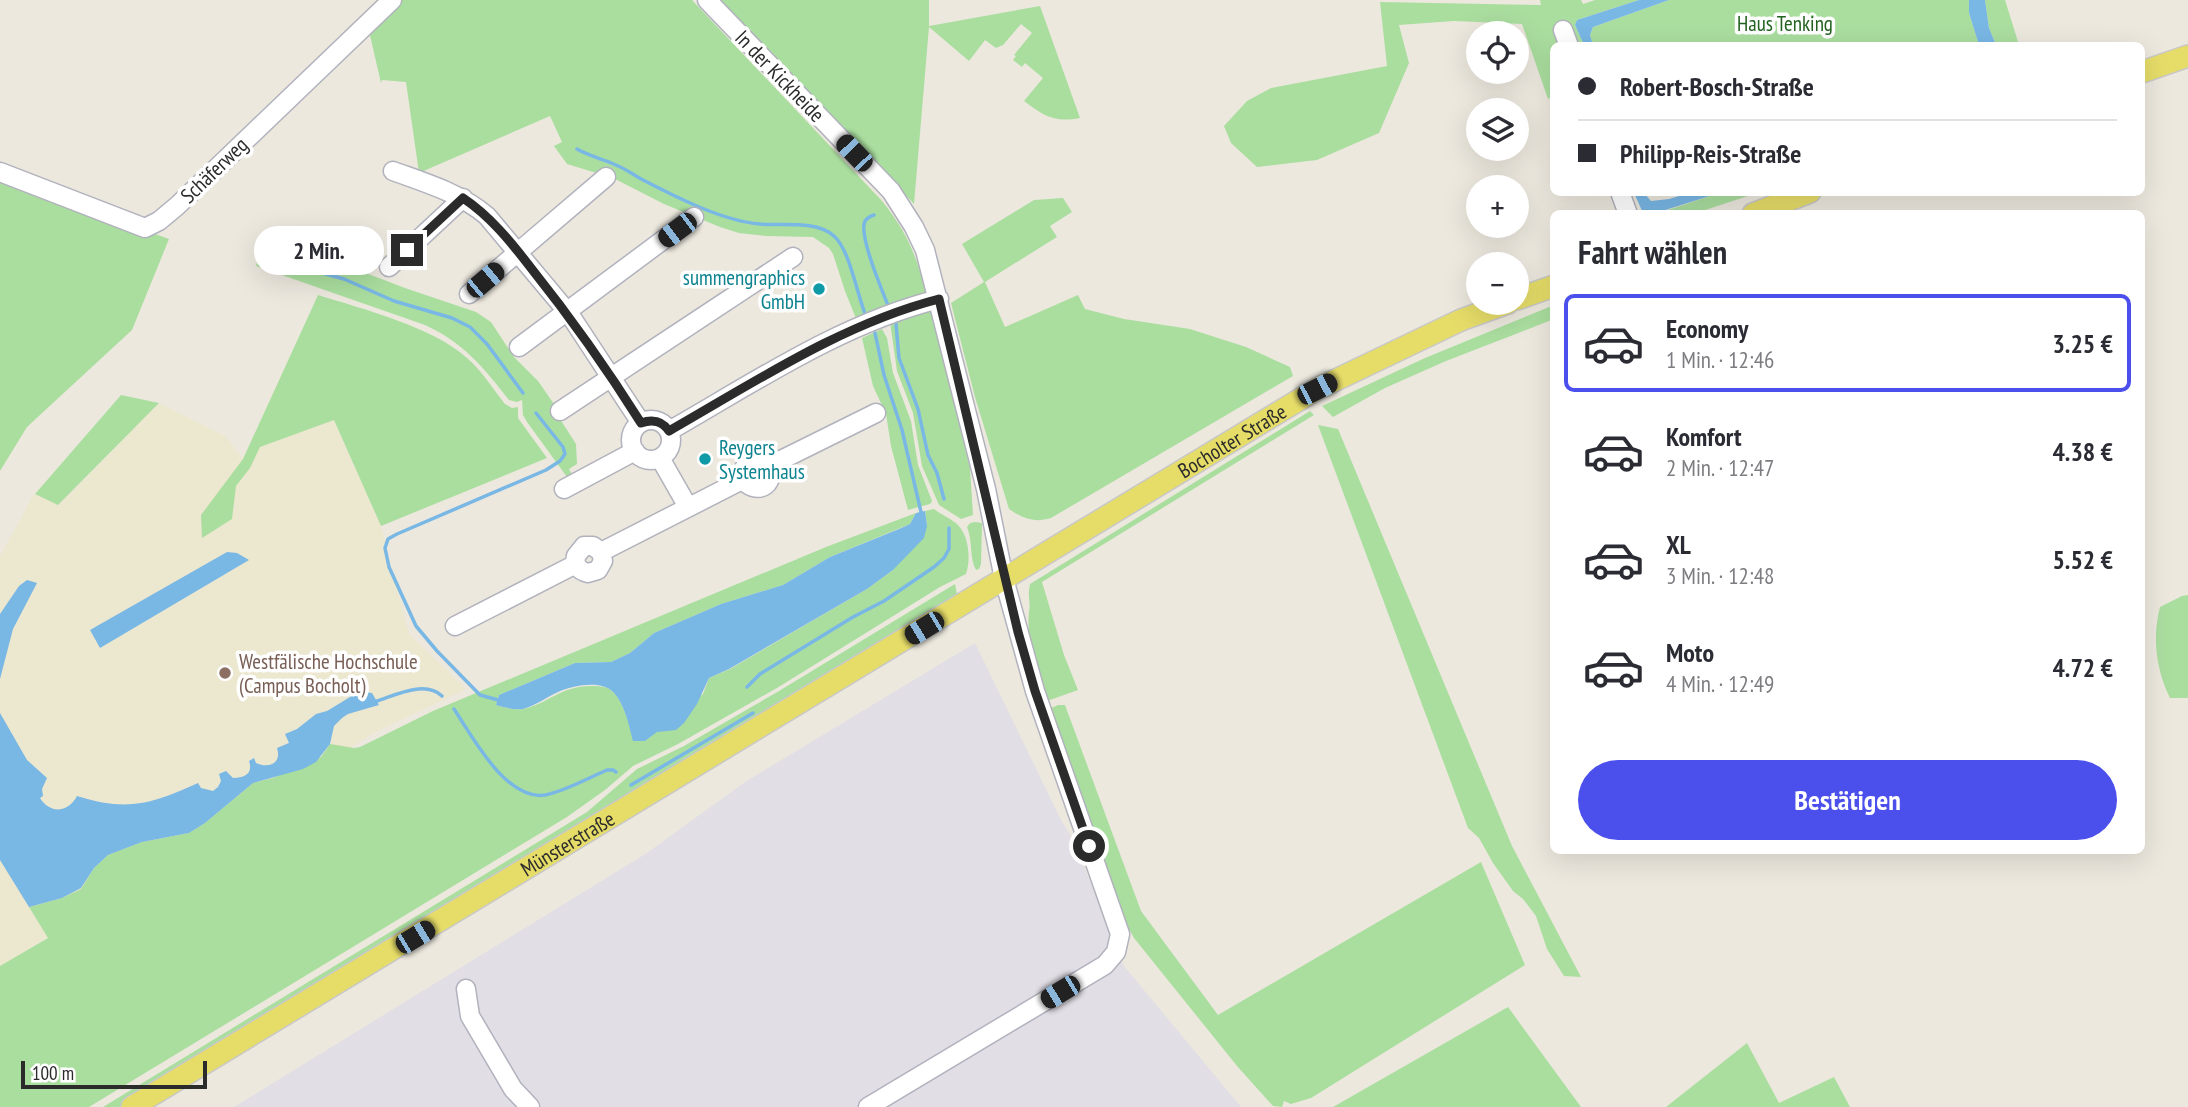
<!DOCTYPE html>
<html lang="de">
<head>
<meta charset="utf-8">
<style>
	body { margin:0; font-family:"PT Sans Narrow",sans-serif; background:#f7f7f7; color:#2b2b33; height:100vh; display:flex; flex-direction:column; font-size:26px; white-space:nowrap }
	* { box-sizing:border-box; margin:0 }
	p { font-size:23px; color:#7c7c81 }
	.icon { flex:none; width:38px; height:38px; fill:none; stroke:currentColor; stroke-width:2; stroke-linecap:round; stroke-linejoin:round }
	.map { position:relative; flex:1; overflow:hidden }
	.drawer { position:absolute; left:1550px; top:210px; width:595px; height:644px; display:flex; flex-direction:column; background:#fff; border-radius:10px; box-shadow:0 7px 28px #0002 }
	.drawer>* { flex:none }
	.guide { position:absolute; left:1550px; top:42px; width:595px; height:154px; border-radius:10px; box-shadow:0 7px 28px #0002; display:grid; align-content:center; height:154px; padding:0 28px; background:#fff }
	.buttons { position:absolute; left:1466px; top:21px; display:grid; gap:14px }
	.buttons a { display:grid; place-items:center; width:63px; height:63px; border-radius:50%; background:#fff; box-shadow:0 7px 28px #0002; font-size:35px }
	.scale { position:absolute; left:21px; bottom:18px; width:186px; box-sizing:border-box; padding-left:7px; border:4px solid #2b2b2b; border-top:0; font-size:19px; line-height:24px; white-space:nowrap; color:#2b2b2b; -webkit-text-stroke:5px #fff; paint-order:stroke }
	.end { position:absolute; width:32px; height:32px; margin:-16px; border:9px solid #2b2b2b; background:#fff; box-shadow:0 0 0 4px #fff }
	.from { border-radius:50% }
	.bubble { position:absolute; height:49px; border-radius:24px; background:#fff; box-shadow:0 7px 28px #0002; font-size:23px; font-weight:600; line-height:49px; text-align:center }
	.car { position:absolute; width:21px; height:42px; margin:-21px -10px; border-radius:9px; box-shadow:0 0 5px 2px #0007; background:linear-gradient(#222 24%,#8ab4d8 0 40%,#222 0 76%,#8ab4d8 0 86%,#222 0) }
	.guide b { display:flex; align-items:center; gap:24px; height:66px; font-size:26px }
	.guide b+b { border-top:2px solid #e1e1e2 }
	.guide i { width:18px; height:18px; background:#2b2b33 }
	ul { padding:0; list-style:none }
	li { display:flex; align-items:center; gap:21px; height:98px; margin:0 14px 10px; padding:0 14px; border:4px solid transparent; border-radius:10px }
	li div { flex:1 }
	li b { display:block; font-size:26px }
	li em { font-style:normal; font-weight:600 }
	li.current { border-color:#4b4fec }
	li>.icon { width:63px; height:63px; stroke-width:1.5 }
	h2 { padding:0 28px; font-size:32px; line-height:84px }
	.primary-button { display:flex; gap:14px; margin-top:auto; padding:14px 28px }
	.primary-button a { flex:1; height:80px; border-radius:42px; background:#4b4fec; color:#fff; font-size:28px; font-weight:600; line-height:80px; text-align:center }
	.map>svg:first-child { display:block }
	.industrial { fill:#e1dee5 }
	.education { fill:#ece7cf }
	.green { fill:#aade9f }
	.water { fill:#79b7e5 }
	.lines { fill:none; stroke-linecap:round; stroke-linejoin:round }
	.stream { stroke:#79b7e5; stroke-width:3.5 }
	.minor-casing { stroke:#b1b2bd; stroke-width:21 }
	.major-casing { stroke:#c8c8c8; stroke-width:24 }
	.minor { stroke:#fff; stroke-width:18 }
	.major { stroke:#e6dd69; stroke-width:21 }
	.route { stroke:#2b2b2b; stroke-width:9 }
	.culture-dot { fill:#0f9aa8; stroke:#fff; stroke-width:2.5 }
	.education-dot { fill:#8d6e63; stroke:#fff; stroke-width:2.5 }
	.labels { text-anchor:middle; dominant-baseline:central; stroke-width:7; stroke-linejoin:round; paint-order:stroke }
	.park-label { font-size:21px; fill:#236320; stroke:#fff }
	.street-label { font-size:21px; fill:#2b2b2b; stroke:#fff }
	.culture-label { font-size:21px; fill:#0d838f; stroke:#fff; text-anchor:end }
	.education-label { font-size:21px; fill:#785e54; stroke:#fff; text-anchor:start }
</style>
</head>
<body>
<div class="map">
<svg width="2188" height="1107" viewBox="0 0 2188 1107">
	<rect width="100%" height="100%" fill="#ece8de"/>
	<path class="industrial" d="M975 643 1062 822 1073 839 1124 966 1241 1107H234L647 853 745 782Z"/>
	<path class="education" d="M159 403 225 436 243 459 202 515V537L232 519 236 486 250 468 260 447 334 420 381 526 409 634 466 689 374 733 0 967V556L34 494 59 505Z"/>
	<path class="green" d="M402 0H692L882 201C907 232 915 253 926 291L916 300 857 321 845 291 833 254 829 248 813 237 766 236 739 233 720 227 664 204 613 178 567 164 554 146 562 142 550 116 419 173 406 82 382 80 381 83 369 31Z
		M720 0H929V26L1040 6 1080 118C1054 123 1044 116 1024 101L1043 78 1025 63 1022 67 1013 60 1016 56 1014 55 1032 33 1021 24 1003 45 996 48 985 40 969 61 929 27 914 204Z
		M1540 0H1581L1583 4 1595 0H1639L1577 20 1575 25 1584 45 1554 46V96L1548 99 1522 24 1454 21 1399 25 1409 63 1379 133 1317 160 1257 167 1231 143 1224 126 1247 101 1271 88 1387 66 1380 2 1541 5Z
		M1669 0H1969V13L1979 45 1593 46 1590 35 1593 27Z
		M1985 0H2005L2019 45H1996L1989 28Z
		M0 178 169 239 132 330 27 427 0 471Z
		M1719 193H1757L1696 213 1656 214Z
		M1063 198 1072 212 1050 226 1057 237 985 282 1005 327 1078 295 1085 309 1124 319 1190 329 1246 347 1290 367 1293 376 1051 518C1034 523 1023 519 1009 509L975 397 951 303 984 282 962 244 1034 200Z
		M277 231 307 258 350 267 405 288 476 312 491 322 514 357 538 381 563 417 560 419 576 444 577 464 569 469 574 478 567 477 527 422 523 415 522 400 517 402 509 400C483 367 464 343 425 325L256 266 262 248Z
		M318 295C363 309 433 327 467 358 482 371 493 389 505 404L512 408 518 407V418L547 458 381 526 334 420 260 447 250 468 236 486 232 519 202 538 201 515 243 459Z
		M1554 305V319L1446 361 1385 388 1333 417 1322 406 1425 358Z
		M926 310 931 311 970 468 973 515 961 519 939 505 922 466 913 413 897 371 890 322Z
		M882 329 887 338 893 373 911 421 918 465 932 501 930 504 908 510 891 446 886 414 873 386 862 338Z
		M121 395 159 403 58 505 35 494Z
		M1310 411 1314 415 1042 582 1064 655 1078 690 1050 700 1044 696C1037 668 1026 641 1029 612 1031 601 1027 597 1030 584Z
		M1318 425 1338 429 1512 846 1581 977 1564 976 1547 949 1536 916 1523 899 1513 891 1493 863 1479 838 1468 828Z
		M934 509C941 515 951 518 958 525 969 536 971 560 966 574L940 587 777 688 678 744 633 766 605 790 567 817 89 1107H0V966L48 938 29 907 62 898 81 889 94 868 108 855 142 842 189 833 205 823 253 783 273 778 321 757 330 744 354 748 360 747 433 711 826 547 916 513 910 524 830 557 783 585 721 604 654 633 630 653 611 662 575 663 499 695 496 705C505 708 514 710 523 709 548 704 560 686 591 686 597 686 607 686 612 691 625 703 629 726 634 741H645L703 694 709 678 730 669 867 589 893 570 927 526 925 511Z
		M975 522 982 523 981 564 979 569 976 570C969 558 973 541 967 527L970 523Z
		M955 584 957 594 881 642 132 1100 119 1107H103L587 812 637 769 684 746 779 691Z
		M2188 595V698H2170C2156 670 2152 637 2160 607L2182 596Z
		M1058 705H1065L1141 911 1218 1015 1481 862 1525 965 1311 1098 1291 1104 1284 1101 1282 1107 1273 1106 1237 1066 1134 938 1129 929 1066 761 1049 709Z
		M1508 1007 1581 1107H1333Z
		M1747 1043 1779 1103 1834 1077 1850 1107H1666Z"/>
	<path class="water" d="M1639 0H1669L1593 27 1590 35 1593 45H1584L1575 25 1577 20Z
		M1969 0H1985L1989 28 1996 45H1979L1969 13Z
		M1634 193H1644L1651 201 1669 199 1689 193H1719L1656 213H1643Z
		M925 511 927 526 924 538 893 570 867 589 729 669 709 678 697 704 684 723 676 730 657 732 645 741H633C629 726 625 703 612 691 599 680 572 686 558 692 547 697 535 706 523 709 514 710 505 708 496 705L499 695 575 663 611 662 630 653 654 633 721 604 783 585 830 557 899 529 910 524 916 513Z
		M227 552 237 553 249 560 100 648 90 630Z
		M27 580 37 583 13 629 0 679V614L19 586Z
		M365 692 372 693 379 705 348 714 342 718 334 726 330 744 316 762 303 769 253 783 205 823 189 833 142 842 108 855 94 868 81 888 62 898 29 907 0 860V713L27 760 47 778 42 789 43 796 40 798C50 814 68 813 77 796 128 812 151 804 198 783L201 788 213 791 218 787 221 781 219 774 226 771 233 778C246 778 253 773 249 761L254 758 256 763C269 769 282 763 277 748L289 743 285 734 297 729 316 714 327 711 355 694Z"/>
	<g class="lines">
		<path class="stream" d="M577 149C589 156 603 159 616 165 626 169 635 176 645 181 678 198 723 221 760 224 783 226 816 220 834 236 850 250 857 295 866 316
			M874 215C871 216 867 218 865 221 858 235 883 292 889 308
			M271 247 293 265 344 279 394 301 452 318 470 327 487 344 523 393
			M896 324 899 358 918 409 928 455 937 473 944 499
			M875 333 884 375 902 430 921 512
			M747 687 760 674 853 617 884 601 934 567 944 558 949 549V528
			M498 700 480 695 437 651 416 626 389 567 385 548 388 539 397 534 546 470 560 461 565 454 563 447 536 413
			M377 701C396 695 425 680 442 696
			M454 709C472 736 506 801 545 795 566 791 588 778 607 770H613L616 772
			M631 785 753 713"/>
		<g class="minor-casing">
			<path id="minor" d="M707 0 891 191 914 227 925 250 986 489 1004 579 1035 691 1120 934 1116 952 1105 965 868 1107
				M1563 30 1569 46
				M393 171C426 183 460 193 487 216L570 315 641 423
				M0 172 145 228 159 221 177 206 392 0
				M1620 192 1628 214
				M389 267 463 198
				M469 294 606 177
				M519 347 694 217
				M560 411 793 257
				M631 440a20 20 0 1 1 40 0a20 20 0 1 1-40 0Z
				M669 431C755 382 842 323 939 299
				M660 458 688 507
				M769 466 758 460C744 461 739 473 747 484 761 494 775 483 769 466L876 413
				M564 489 635 451
				M601 552 603 561 598 570 588 573C579 571 574 565 576 556L584 546H593L601 552 744 479
				M455 626 576 564
				M466 989 470 1016 513 1089 530 1107"/>
		</g>
		<g class="major-casing">
			<g id="major">
				<path d="M2142 72 2188 56"/>
				<path d="M1753 214 1810 192"/>
				<path d="M1517 299 1554 286"/>
				<path id="s1" d="M132 1107 1317 389 1461 320 1508 303"/>
			</g>
		</g>
		<use href="#minor" class="minor"/>
		<use href="#major" class="major"/>
	</g>
	<g class="lines">
		<path class="route" d="M407 250 463 198C490 216 511 242 531 268 571 318 607 369 641 423 653 419 662 421 669 431 755 382 842 324 939 299L1018 632 1035 691 1089 846"/>
	</g>
	<g class="culture-dot">
		<circle cx="819" cy="289" r="7"/>
		<circle cx="705" cy="459" r="7"/>
	</g>
	<circle class="education-dot" cx="225" cy="673" r="7"/>
	<g class="labels">
		<g class="park-label">
			<text x="1785" y="23">Haus Tenking</text>
		</g>
		<g class="street-label">
			<text transform="translate(780 76) rotate(46)">In der Kickheide</text>
			<text transform="translate(214 170) rotate(-44)">Schäferweg</text>
			<text stroke="none"><textPath href="#s1" startOffset="1286">Bocholter Straße</textPath></text>
			<text stroke="none"><textPath href="#s1" startOffset="509">Münsterstraße</textPath></text>
		</g>
		<g class="culture-label">
			<text x="805" y="277">summengraphics<tspan x="805" dy="24">GmbH</tspan></text>
			<text x="719" y="447" text-anchor="start">Reygers<tspan x="719" dy="24">Systemhaus</tspan></text>
		</g>
		<g class="education-label">
			<text x="239" y="661">Westfälische Hochschule<tspan x="239" dy="24">(Campus Bocholt)</tspan></text>
		</g>
	</g>
</svg>
<div class="buttons">
<a><svg class="icon" aria-label="locate" viewBox="0 0 24 24"><circle cx="12" cy="12" r="6"/><path d="M12 2v4M12 18v4M2 12h4M18 12h4"/></svg></a>
<a><svg class="icon" aria-label="layers" viewBox="0 0 24 24"><path d="M12 4l9 5-9 5-9-5zM3 14l9 5 9-5"/></svg></a>
<a>+</a>
<a>−</a>
</div>
<div class="scale">100 m</div>
<i class="end from" style="left:1089px;top:846px"></i>
<i class="end" style="left:407px;top:250px"></i>
<div class="bubble" style="left:254px;top:226px;width:130px">2 Min.</div>
<i class="car" style="left:854px;top:153px;rotate:316deg"></i>
<i class="car" style="left:677px;top:230px;rotate:233deg"></i>
<i class="car" style="left:485px;top:280px;rotate:50deg"></i>
<i class="car" style="left:1317px;top:389px;rotate:63deg"></i>
<i class="car" style="left:924px;top:628px;rotate:239deg"></i>
<i class="car" style="left:415px;top:937px;rotate:59deg"></i>
<i class="car" style="left:1060px;top:992px;rotate:239deg"></i>
<div class="guide">
<b><i class="from"></i>Robert-Bosch-Straße</b>
<b><i></i>Philipp-Reis-Straße</b>
</div>
<section class="drawer">
<h2>Fahrt wählen</h2>
<ul>
<li class="current"><svg class="icon" aria-label="car" viewBox="0 0 24 24"><path d="M5 17H2v-5l4-1 3-4h7l3 4 3 1v5h-3M9 17h6M6 11h13"/><circle cx="7" cy="17" r="2"/><circle cx="17" cy="17" r="2"/></svg><div><b>Economy</b><p>1 Min. · 12:46</p></div><em>3.25 €</em></li>
<li><svg class="icon" aria-label="car" viewBox="0 0 24 24"><path d="M5 17H2v-5l4-1 3-4h7l3 4 3 1v5h-3M9 17h6M6 11h13"/><circle cx="7" cy="17" r="2"/><circle cx="17" cy="17" r="2"/></svg><div><b>Komfort</b><p>2 Min. · 12:47</p></div><em>4.38 €</em></li>
<li><svg class="icon" aria-label="car" viewBox="0 0 24 24"><path d="M5 17H2v-5l4-1 3-4h7l3 4 3 1v5h-3M9 17h6M6 11h13"/><circle cx="7" cy="17" r="2"/><circle cx="17" cy="17" r="2"/></svg><div><b>XL</b><p>3 Min. · 12:48</p></div><em>5.52 €</em></li>
<li><svg class="icon" aria-label="car" viewBox="0 0 24 24"><path d="M5 17H2v-5l4-1 3-4h7l3 4 3 1v5h-3M9 17h6M6 11h13"/><circle cx="7" cy="17" r="2"/><circle cx="17" cy="17" r="2"/></svg><div><b>Moto</b><p>4 Min. · 12:49</p></div><em>4.72 €</em></li>
</ul>
<div class="primary-button"><a>Bestätigen</a></div>
</section>
</div>
</body>
</html>
